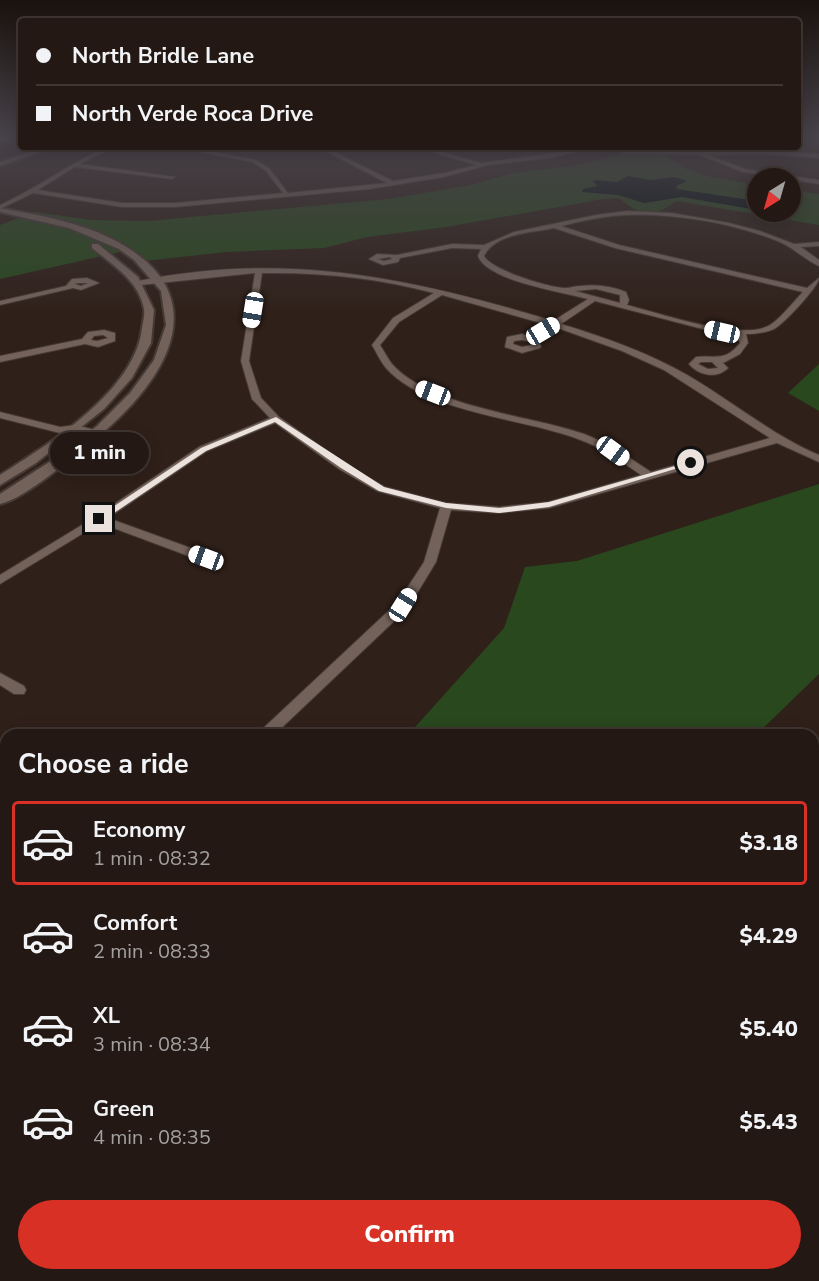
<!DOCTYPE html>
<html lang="en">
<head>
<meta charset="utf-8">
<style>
	body { margin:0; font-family:"Nunito Sans",sans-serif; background:#2b211c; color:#f1f3f6; height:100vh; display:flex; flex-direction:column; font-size:22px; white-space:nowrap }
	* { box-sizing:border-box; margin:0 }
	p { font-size:20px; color:#a3a0a0 }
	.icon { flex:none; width:33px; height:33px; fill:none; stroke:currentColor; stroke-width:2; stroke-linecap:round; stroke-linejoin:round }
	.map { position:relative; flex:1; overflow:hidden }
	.sheet { position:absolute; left:0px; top:729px; width:819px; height:552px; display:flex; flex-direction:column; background:#231813; border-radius:18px 18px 0 0; box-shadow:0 3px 15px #0003,0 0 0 2px #403733 }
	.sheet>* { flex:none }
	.hud { position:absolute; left:18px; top:18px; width:783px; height:132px; border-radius:6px; box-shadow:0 3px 15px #0003,0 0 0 2px #403733; display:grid; align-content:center; height:132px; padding:0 18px; background:#231813 }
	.needle { width:39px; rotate:217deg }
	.buttons { position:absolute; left:747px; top:168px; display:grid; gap:12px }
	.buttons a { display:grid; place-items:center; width:54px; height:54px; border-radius:50%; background:#231813; box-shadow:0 3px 15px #0003,0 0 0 2px #403733; font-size:30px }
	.end { position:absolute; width:27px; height:27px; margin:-14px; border:8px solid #ece2dd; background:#111; box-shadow:0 0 0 3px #111 }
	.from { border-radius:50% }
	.bubble { position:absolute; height:42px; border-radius:21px; background:#231813; box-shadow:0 3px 15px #0003,0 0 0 2px #403733; font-size:20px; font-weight:800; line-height:42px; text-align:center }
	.car { position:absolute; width:18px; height:36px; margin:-18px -9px; border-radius:8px; box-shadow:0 0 4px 2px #0007; background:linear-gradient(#fff 24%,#345 0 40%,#fff 0 76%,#345 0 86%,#fff 0) }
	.hud b { display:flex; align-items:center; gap:21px; height:57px; font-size:22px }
	.hud b+b { border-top:2px solid #403733 }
	.hud i { width:15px; height:15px; background:#f1f3f6 }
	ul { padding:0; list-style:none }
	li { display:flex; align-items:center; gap:18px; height:84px; margin:0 12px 9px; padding:0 6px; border:3px solid transparent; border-radius:6px }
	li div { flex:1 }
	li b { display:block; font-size:22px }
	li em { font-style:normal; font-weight:800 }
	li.selected { border-color:#d93025 }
	li>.icon { width:54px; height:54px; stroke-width:1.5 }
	h2 { padding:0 18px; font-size:27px; line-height:72px }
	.action { display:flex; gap:12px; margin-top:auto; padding:12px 18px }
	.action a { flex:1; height:69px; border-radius:36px; background:#d93025; color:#fff; font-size:24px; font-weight:800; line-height:69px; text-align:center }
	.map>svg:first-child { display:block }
	.green { fill:#29481e }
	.water { fill:#020f13 }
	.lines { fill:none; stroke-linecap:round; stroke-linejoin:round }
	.minor-casing { stroke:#453a35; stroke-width:2 }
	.tertiary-casing { stroke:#453a35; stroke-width:4 }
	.minor { fill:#73625a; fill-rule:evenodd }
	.tertiary { fill:#73625a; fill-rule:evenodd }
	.route { fill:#ece2dd }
</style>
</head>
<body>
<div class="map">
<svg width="819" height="1281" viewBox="0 0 819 1281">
	<rect width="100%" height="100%" fill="#2f2019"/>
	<path class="green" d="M627 153 664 155 686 169 707 176 757 185 758 212H790L791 190 819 194V225L677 201C653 218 642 217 619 198L603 199 446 227 367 237 324 248 226 252 144 261 129 250 0 279V225L35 212 92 220 148 221 388 199 471 185 513 173 579 165Z
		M819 364V411L788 393Z
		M819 484V674L756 735H408L504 628 525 567 577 561Z
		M6 1204V1275H467L464 1281H0V1210Z"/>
	<path class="water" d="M628 176 651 180 674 177 687 181 676 186 677 189 757 201V210L682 197 644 203 618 195 582 192 583 189 597 186 593 181 595 180 617 182Z"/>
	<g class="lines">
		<g class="minor-casing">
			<path id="minor" d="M10 137V138L0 142V138Z
				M107 147H114L80 164 175 177 172 179 75 167 38 190 122 203H175L283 193 265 170 252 162 174 147H185L256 160 269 168 288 193 387 183 317 147H324L393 181 444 173 476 165 415 147H424L481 163 595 147 551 158 488 165 444 177 370 189 175 207H122L33 193 0 209V205C38 188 69 163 107 147Z
				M597 147 655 152 764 150 819 154V158L764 154 708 155 745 169 819 180V184L743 172 700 155 627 153Z
				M627 211 672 213 729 223 760 231 794 244 819 242V246L801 247 819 260V266C805 260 794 248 780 242 733 223 676 213 625 215 603 216 582 221 561 226L619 245 807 288 819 278C819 286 784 324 774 329 765 333 754 334 746 334L748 343 740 354 723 363 728 368C717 379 699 376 689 364L696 357C716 355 725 362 740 343L737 334H722L595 301 561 324C604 337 649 353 689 376 733 402 772 435 819 455V462L777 443 549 508 499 513 451 510 436 562 408 608 274 735H256L398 602 424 562 440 508 377 491 339 469 275 423 207 451 108 518 210 555 212 558 210 561H202L100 523 0 584V575L95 517 199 447 270 418 252 399 241 361 255 273 141 285H138V281C286 251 412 278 553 321L588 299C563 292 487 281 478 256L481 249 452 248 400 258 398 262 383 265 369 259 377 254 397 255 452 244 484 245 514 232 596 215ZM554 228 615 248 803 292C793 302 782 317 770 325 742 342 659 313 627 305L629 300 626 292C611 286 596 284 580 286 575 286 570 288 566 288 550 288 491 270 484 256 495 233 532 233 554 228ZM390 257 392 259 384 261 378 259ZM262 273C320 272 378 278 434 293L393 318 372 345C377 353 380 361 386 368 426 413 523 418 578 439 601 447 621 461 641 475L548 502 499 507 446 503 385 487 347 465 279 417 261 398 249 361ZM596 289 620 295V303L575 291ZM442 295 548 325 529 336 522 334 507 337 505 347 522 353 540 348 541 346 537 339 555 327 622 351 664 370 770 438 651 472C630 458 608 443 584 434 530 415 431 408 392 364 388 359 384 351 380 345L399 322ZM522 340 531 342 532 345 522 347 513 344 514 341ZM701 362H712L718 368 708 369 698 364Z
				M87 278 99 283 81 290 73 288 0 305V301L66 286 72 279ZM77 283H88L81 286 75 284Z
				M104 330 115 333V341L98 347 85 344 0 362V356L82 339 88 332ZM103 335 108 338 97 341 91 340 94 336Z
				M0 412 60 427 76 425 103 432 98 435 76 431 60 433 0 418Z
				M0 673 24 686 26 690 24 694H14L0 685Z
				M819 875V898L813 900V877Z
				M6 984V1006L0 1009V986Z
				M677 1275H701L699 1281H675Z"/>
		</g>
		<g class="tertiary-casing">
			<path id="tertiary" d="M46 147H55L0 166V162Z
				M0 208C37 215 76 221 110 238 222 293 167 381 94 440 72 458 26 498 0 504V494L60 455 97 426 130 393 154 360 166 325 161 291 134 260 119 249 69 228 0 212Z
				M92 244H98L138 277 154 310 151 343 132 378 104 409 36 463 0 485V475C49 444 135 391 142 328 143 322 145 315 144 309 139 281 113 265 92 248Z"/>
		</g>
		<use href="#minor" class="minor"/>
		<use href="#tertiary" class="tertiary"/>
	</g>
	<linearGradient id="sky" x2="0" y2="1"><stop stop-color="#1a120e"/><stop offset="0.43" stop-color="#474249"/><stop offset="1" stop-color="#474249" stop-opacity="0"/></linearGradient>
	<rect width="819" height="316" fill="url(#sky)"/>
	<path class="route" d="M276 417 384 487 446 503 499 508 549 502 689 462 695 463 549 507 499 513 446 508 379 491 341 468 275 422 206 451 102 521 95 519 201 448Z"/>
</svg>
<div class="buttons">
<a><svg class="needle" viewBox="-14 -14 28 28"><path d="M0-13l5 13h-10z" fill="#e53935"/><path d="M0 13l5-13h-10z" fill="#a3a0a0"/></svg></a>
</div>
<i class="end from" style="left:691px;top:463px"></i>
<i class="end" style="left:99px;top:519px"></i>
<div class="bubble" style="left:50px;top:432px;width:99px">1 min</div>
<i class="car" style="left:253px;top:310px;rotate:189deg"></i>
<i class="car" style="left:543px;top:331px;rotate:59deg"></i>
<i class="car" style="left:722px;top:332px;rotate:283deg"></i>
<i class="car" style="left:433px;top:393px;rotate:291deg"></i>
<i class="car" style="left:613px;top:451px;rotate:126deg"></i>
<i class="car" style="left:206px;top:558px;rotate:290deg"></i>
<i class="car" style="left:403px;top:605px;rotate:32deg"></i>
<div class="hud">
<b><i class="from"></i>North Bridle Lane</b>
<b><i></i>North Verde Roca Drive</b>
</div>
<section class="sheet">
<h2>Choose a ride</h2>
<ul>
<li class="selected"><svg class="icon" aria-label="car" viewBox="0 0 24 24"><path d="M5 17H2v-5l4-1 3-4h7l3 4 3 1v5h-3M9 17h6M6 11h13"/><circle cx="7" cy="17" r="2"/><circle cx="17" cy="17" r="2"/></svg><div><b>Economy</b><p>1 min · 08:32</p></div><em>$3.18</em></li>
<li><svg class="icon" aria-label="car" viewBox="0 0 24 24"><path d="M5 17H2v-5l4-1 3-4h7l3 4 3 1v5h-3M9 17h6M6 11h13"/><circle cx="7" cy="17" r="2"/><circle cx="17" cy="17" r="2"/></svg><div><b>Comfort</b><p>2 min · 08:33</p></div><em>$4.29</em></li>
<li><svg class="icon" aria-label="car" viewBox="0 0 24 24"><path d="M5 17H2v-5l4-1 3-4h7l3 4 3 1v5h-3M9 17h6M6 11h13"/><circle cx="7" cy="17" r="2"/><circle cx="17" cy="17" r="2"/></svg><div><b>XL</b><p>3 min · 08:34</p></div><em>$5.40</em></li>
<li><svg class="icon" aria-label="car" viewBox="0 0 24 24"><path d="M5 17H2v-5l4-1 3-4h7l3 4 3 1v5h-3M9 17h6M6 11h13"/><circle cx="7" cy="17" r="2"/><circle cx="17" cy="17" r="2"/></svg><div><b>Green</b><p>4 min · 08:35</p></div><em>$5.43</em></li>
</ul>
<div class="action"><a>Confirm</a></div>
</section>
</div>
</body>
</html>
